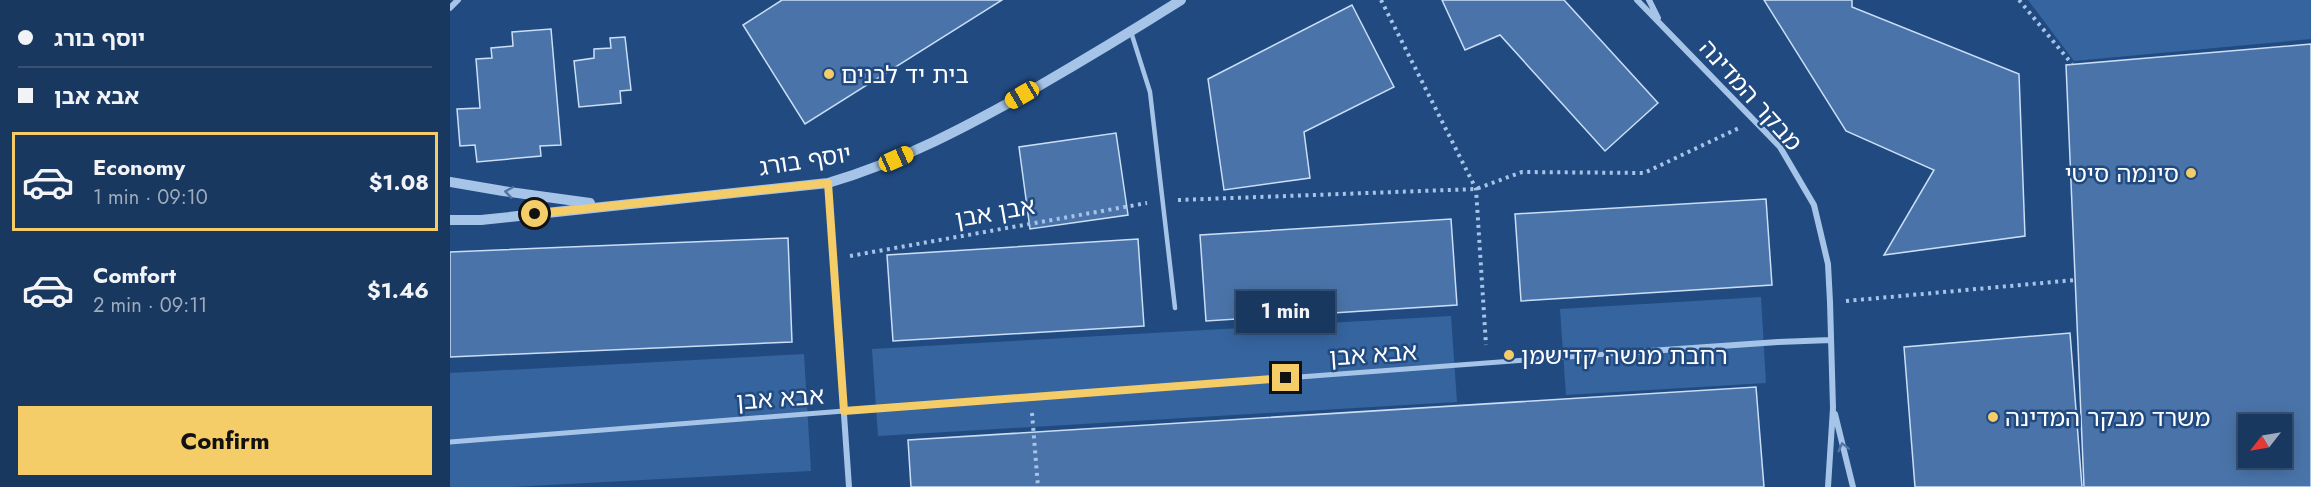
<!DOCTYPE html>
<html lang="en">
<head>
<meta charset="utf-8">
<style>
	body { margin:0; font-family:Jost,"Noto Sans Hebrew",sans-serif; background:#264369; color:#f1f3f6; height:100vh; display:flex; flex-direction:column; font-size:22px; white-space:nowrap }
	* { box-sizing:border-box; margin:0 }
	p { font-size:20px; color:#9facbd }
	.icon { flex:none; width:33px; height:33px; fill:none; stroke:currentColor; stroke-width:2; stroke-linecap:round; stroke-linejoin:round }
	.map { position:relative; flex:1; overflow:hidden }
	.details { display:flex; flex-direction:column; background:#193860; width:450px }
	.details>* { flex:none }
	.banner { display:grid; align-content:center; height:132px; padding:0 18px; background:#193860 }
	.needle { width:39px; rotate:239deg }
	.buttons { position:absolute; left:1788px; top:414px; display:grid; gap:12px }
	.buttons a { display:grid; place-items:center; width:54px; height:54px; border-radius:0px; background:#193860; box-shadow:0 3px 15px #0003,0 0 0 2px #375275; font-size:30px }
	.end { position:absolute; width:27px; height:27px; margin:-14px; border:8px solid #f4cc68; background:#111; box-shadow:0 0 0 3px #111 }
	.from { border-radius:50% }
	.bubble { position:absolute; height:42px; border-radius:0px; background:#193860; box-shadow:0 3px 15px #0003,0 0 0 2px #375275; font-size:20px; font-weight:700; line-height:42px; text-align:center }
	.car { position:absolute; width:18px; height:36px; margin:-18px -9px; border-radius:8px; box-shadow:0 0 4px 2px #0007; background:linear-gradient(#f5c518 24%,#345 0 40%,#f5c518 0 76%,#345 0 86%,#f5c518 0) }
	.banner b { display:flex; align-items:center; gap:21px; height:57px; font-size:22px }
	.banner b+b { border-top:2px solid #375275 }
	.banner i { width:15px; height:15px; background:#f1f3f6 }
	ul { padding:0; list-style:none }
	li { display:flex; align-items:center; gap:18px; height:99px; margin:0 12px 9px; padding:0 6px; border:3px solid transparent; border-radius:0px }
	li div { flex:1 }
	li b { display:block; font-size:22px }
	li em { font-style:normal; font-weight:700 }
	li.active { border-color:#f4cc68 }
	li>.icon { width:54px; height:54px; stroke-width:1.5 }
	.primary-button { display:flex; gap:12px; margin-top:auto; padding:12px 18px }
	.primary-button a { flex:1; height:69px; border-radius:0px; background:#f4cc68; color:#111; font-size:24px; font-weight:700; line-height:69px; text-align:center }
	main { display:flex; flex:1; min-height:0 }
	.map>svg:first-child { display:block }
	.green { fill:#35649e }
	.building { fill:#4a74a9; stroke:#cadef6; stroke-width:1.5; fill-rule:evenodd }
	.lines { fill:none; stroke-linecap:round; stroke-linejoin:round }
	.path { stroke:#a6c4e7; stroke-width:4; stroke-dasharray:3 4.5; stroke-linecap:butt }
	.service { stroke:#a6c4e7; stroke-width:4.5 }
	.pedestrian { stroke:#a6c4e7; stroke-width:5 }
	.minor { stroke:#a6c4e7; stroke-width:6 }
	.tertiary { stroke:#a6c4e7; stroke-width:10 }
	.oneway { stroke:#5075a4 }
	.route { stroke:#f4cc68; stroke-width:8 }
	.poi-dot { fill:#f4cc68; stroke:#214a80; stroke-width:2 }
	.labels { text-anchor:middle; dominant-baseline:central; stroke-width:5; stroke-linejoin:round; paint-order:stroke }
	.poi-label { font-size:24px; fill:#fff; stroke:#214a80; text-anchor:start }
	.street-label { font-size:24px; fill:#fff; stroke:#214a80 }
</style>
</head>
<body>
<main>
<section class="details">
<div class="banner">
<b><i class="from"></i>יוסף בורג</b>
<b><i></i>אבא אבן</b>
</div>
<ul>
<li class="active"><svg class="icon" aria-label="car" viewBox="0 0 24 24"><path d="M5 17H2v-5l4-1 3-4h7l3 4 3 1v5h-3M9 17h6M6 11h13"/><circle cx="7" cy="17" r="2"/><circle cx="17" cy="17" r="2"/></svg><div><b>Economy</b><p>1 min · 09:10</p></div><em>$1.08</em></li>
<li><svg class="icon" aria-label="car" viewBox="0 0 24 24"><path d="M5 17H2v-5l4-1 3-4h7l3 4 3 1v5h-3M9 17h6M6 11h13"/><circle cx="7" cy="17" r="2"/><circle cx="17" cy="17" r="2"/></svg><div><b>Comfort</b><p>2 min · 09:11</p></div><em>$1.46</em></li>
</ul>
<div class="primary-button"><a>Confirm</a></div>
</section>
<div class="map">
<svg width="1861" height="487" viewBox="0 0 1861 487">
	<rect width="100%" height="100%" fill="#214a80"/>
	<path class="green" d="M1578 0H1861V39L1624 61Z
		M1311 297 1316 383 1116 395 1110 309Z
		M1001 316 1007 402 428 436 422 349Z
		M354 354 361 471 62 487H0V373Z"/>
	<path class="building" d="M332 0H552L355 124 293 25Z
		M992 0H1114L1208 103 1155 151 1050 35 1015 50Z
		M1314 0H1402V7L1569 74 1575 236 1434 255 1484 170 1396 131Z
		M902 5 944 87 854 132 860 178 774 190 758 79Z
		M101 29 111 145 90 146 91 156 27 162 25 145 10 146 7 109 30 108 26 59 42 58 41 48 63 46 62 32Z
		M175 37 181 90 170 91 171 103 129 107 124 61 144 58V49L161 48 160 38Z
		M1861 44V487H1634L1616 65ZM1798 424H1832V458H1798Z
		M666 133 678 215 580 229 569 147Z
		M1316 199 1322 285 1071 301 1065 214Z
		M1001 219 1007 305 756 321 750 235Z
		M338 238 342 342 0 357V252Z
		M688 239 694 326 443 341 437 255Z
		M1620 333 1632 487H1465L1454 347Z
		M1306 387 1314 487H461L458 440Z"/>
	<g class="lines">
		<path class="path" d="M931 0 1026 189 1036 345
			M1569 0 1622 64
			M728 200 1026 189 1072 172 1194 173 1289 128
			M400 256 697 203
			M1396 301 1625 280
			M582 413 588 487"/>
		<path class="service" d="M681 32 700 92 725 308"/>
		<path class="pedestrian" d="M836 378 1171 353
			M0 442 394 411"/>
		<path class="minor" d="M1187 0 1330 147 1364 205 1378 264 1380 302 1383 408 1378 487
			M1199 0 1208 18
			M0 8 8 0
			M378 183 399 487
			M1171 353 1328 342 1381 340
			M394 411 836 378
			M1385 414 1403 487"/>
		<path class="tertiary" d="M0 182 53 191 140 203
			M0 220H31L378 183C450 162 516 127 582 90 632 61 682 31 731 0"/>
	</g>
	<defs><path id="oneway-chevron" d="M-2-3.5L2.5 0L-2 3.5" fill="none" stroke-width="1.6" stroke-linecap="round" stroke-linejoin="round" transform="scale(1.5)"/></defs>
	<g class="oneway">
		<use href="#oneway-chevron" transform="translate(59 192) rotate(-171)"/>
		<use href="#oneway-chevron" transform="translate(1393 447) rotate(-104)"/>
	</g>
	<g class="lines">
		<path class="route" d="M85 214 378 183 394 411 836 378"/>
	</g>
	<g class="poi-dot">
		<circle cx="379" cy="74" r="6"/>
		<circle cx="1741" cy="173" r="6"/>
		<circle cx="1059" cy="355" r="6"/>
		<circle cx="1543" cy="417" r="6"/>
	</g>
	<g class="labels">
		<g class="poi-label">
			<text x="391" y="74">בית יד לבנים</text>
			<text x="1729" y="173" text-anchor="end">סינמה סיטי</text>
			<text x="1071" y="355">רחבת מנשה קדישמן</text>
			<text x="1555" y="417">משרד מבקר המדינה</text>
		</g>
		<g class="street-label">
			<text transform="translate(1301 95) rotate(48)">מבקר המדינה</text>
			<text transform="translate(355 160) rotate(-9)">יוסף בורג</text>
			<text transform="translate(545 212) rotate(-10)">אבן אבן</text>
			<text transform="translate(923 354) rotate(-4)">אבא אבן</text>
			<text transform="translate(330 398) rotate(-4)">אבא אבן</text>
		</g>
	</g>
</svg>
<div class="buttons">
<a><svg class="needle" viewBox="-14 -14 28 28"><path d="M0-13l5 13h-10z" fill="#e53935"/><path d="M0 13l5-13h-10z" fill="#9facbd"/></svg></a>
</div>
<i class="end from" style="left:85px;top:214px"></i>
<i class="end" style="left:836px;top:378px"></i>
<div class="bubble" style="left:786px;top:291px;width:99px">1 min</div>
<i class="car" style="left:572px;top:95px;rotate:240deg"></i>
<i class="car" style="left:446px;top:159px;rotate:66deg"></i>
</div>
</main>
</body>
</html>
